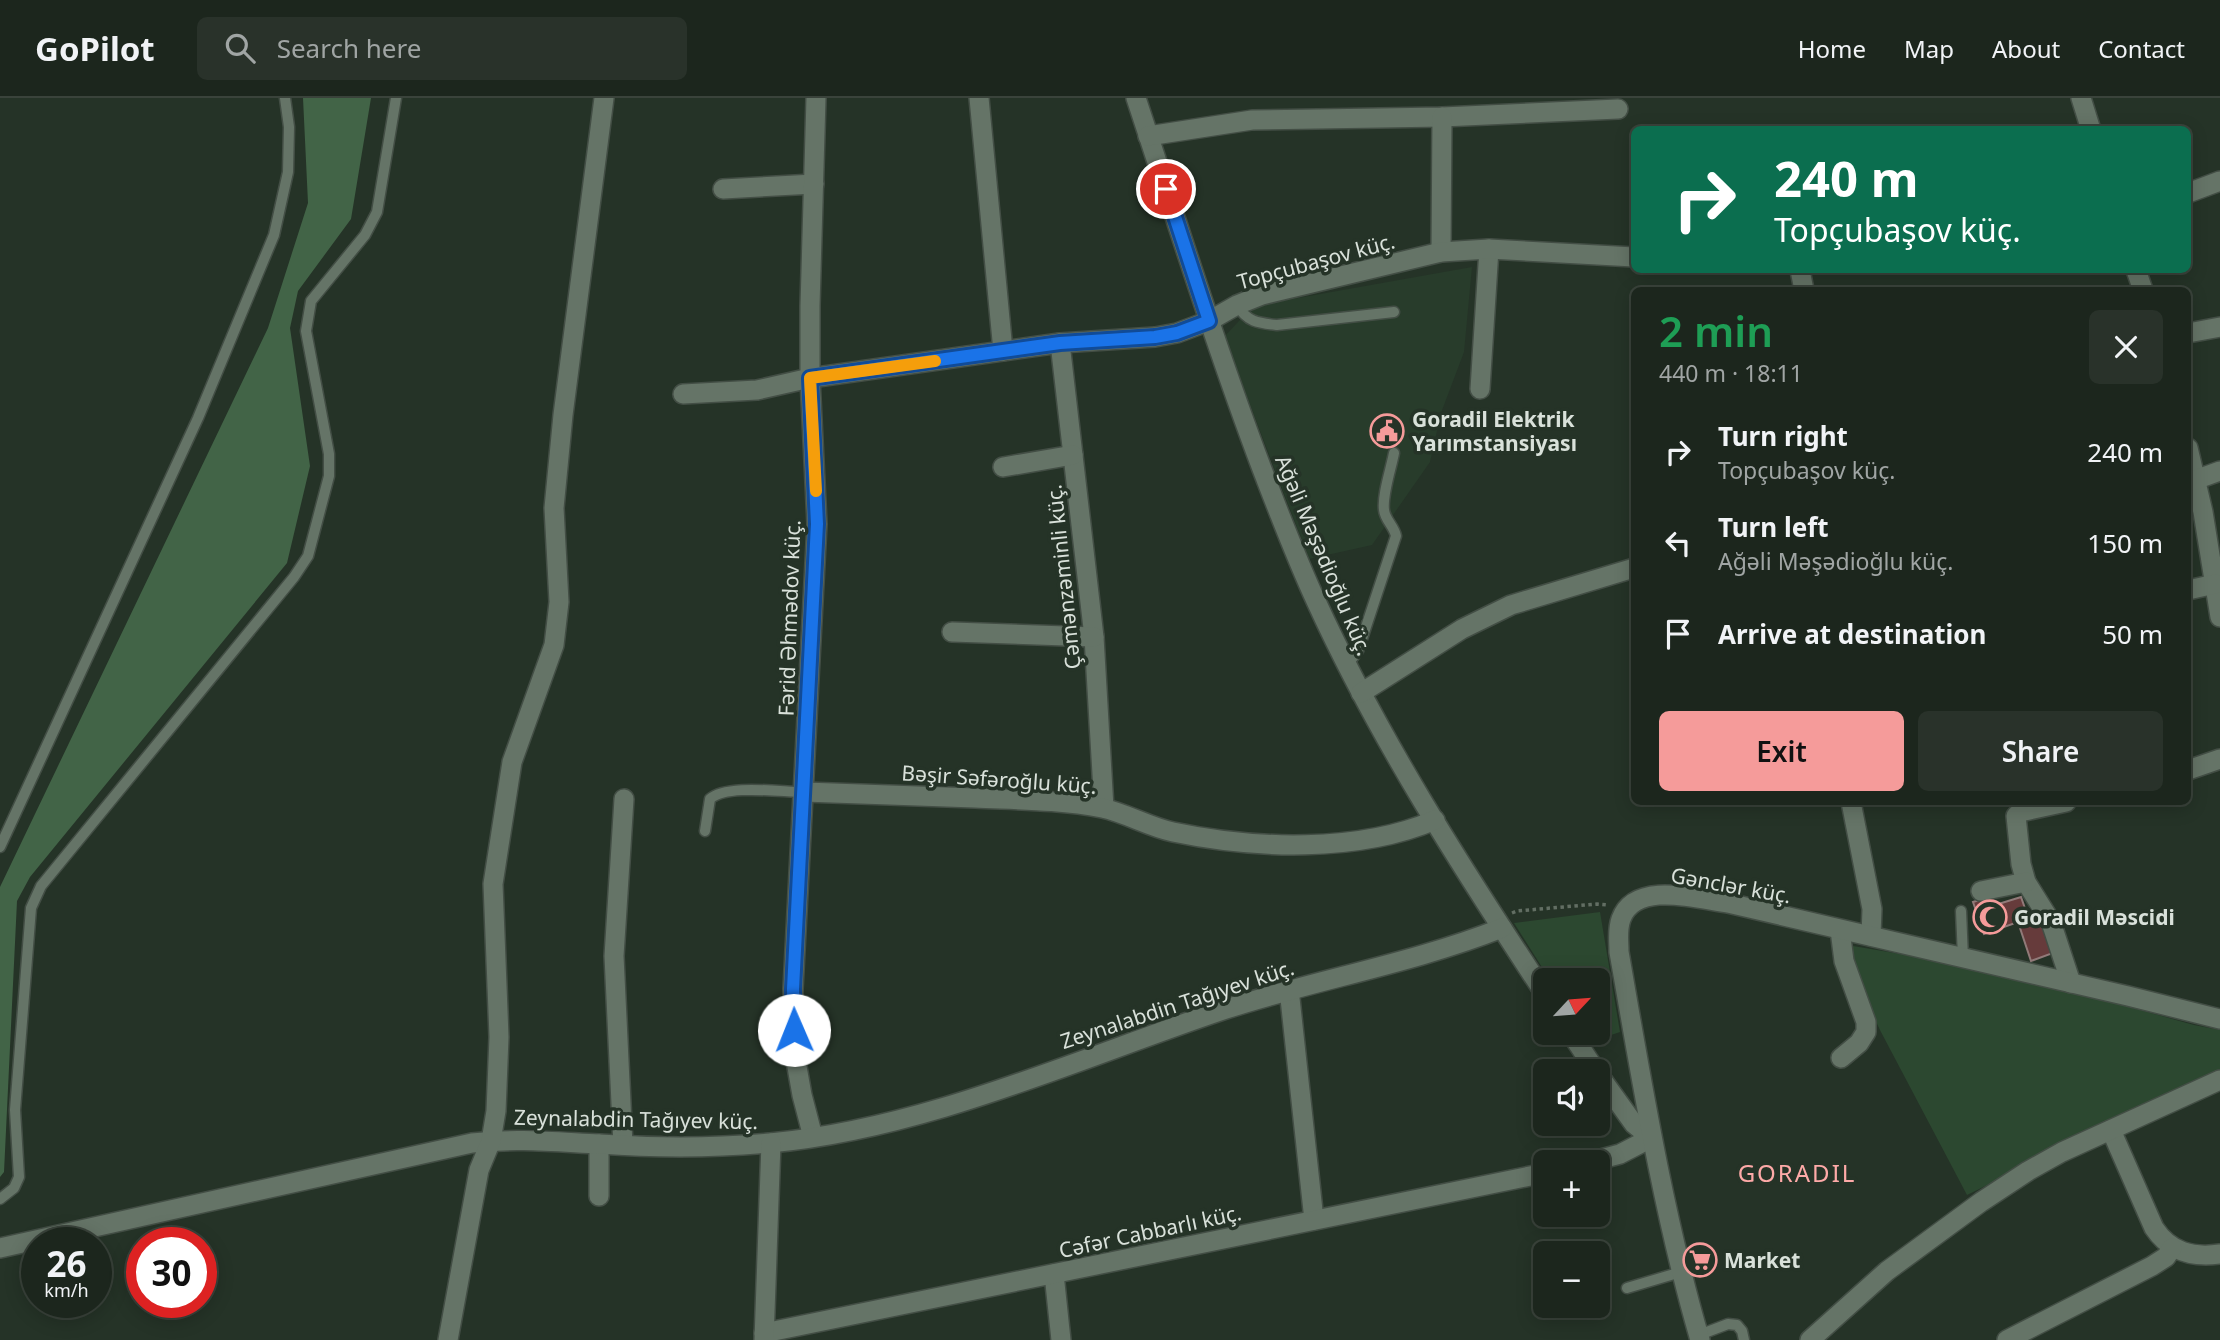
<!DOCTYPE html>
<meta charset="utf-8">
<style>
:root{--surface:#1c261d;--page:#29322a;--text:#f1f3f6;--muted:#a0a5a4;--line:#3a433b;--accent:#f59b9a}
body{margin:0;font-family:"Noto Sans",sans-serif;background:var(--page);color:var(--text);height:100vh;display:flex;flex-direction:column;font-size:26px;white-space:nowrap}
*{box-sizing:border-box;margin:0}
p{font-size:23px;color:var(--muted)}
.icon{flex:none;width:38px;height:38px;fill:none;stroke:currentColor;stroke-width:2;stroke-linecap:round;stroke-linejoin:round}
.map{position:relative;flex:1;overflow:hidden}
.panel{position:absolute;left:1631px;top:189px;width:560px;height:518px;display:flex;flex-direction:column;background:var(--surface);border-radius:10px;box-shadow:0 4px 18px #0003,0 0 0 2px var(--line)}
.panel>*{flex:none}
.top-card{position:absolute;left:1631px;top:28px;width:560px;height:147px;border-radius:10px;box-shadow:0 4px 18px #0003,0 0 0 2px var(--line);background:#0b6e4f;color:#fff;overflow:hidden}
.needle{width:46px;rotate:64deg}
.buttons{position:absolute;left:1533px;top:870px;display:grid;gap:14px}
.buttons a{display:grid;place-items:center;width:77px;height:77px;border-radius:10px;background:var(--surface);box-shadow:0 4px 18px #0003,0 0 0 2px var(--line);font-size:35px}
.speed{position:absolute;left:21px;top:1129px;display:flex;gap:14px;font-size:35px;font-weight:700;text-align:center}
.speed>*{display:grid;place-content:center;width:91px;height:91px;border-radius:50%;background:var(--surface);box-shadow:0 4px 18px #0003,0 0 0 2px var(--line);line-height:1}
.speed small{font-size:18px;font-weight:400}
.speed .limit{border:10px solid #d22;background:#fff;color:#111}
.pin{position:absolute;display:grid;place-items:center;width:60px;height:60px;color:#fff;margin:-30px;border:4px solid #fff;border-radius:50%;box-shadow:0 2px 7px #0007}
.me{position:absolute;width:77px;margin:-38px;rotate:359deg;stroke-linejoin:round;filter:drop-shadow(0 0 5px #0008)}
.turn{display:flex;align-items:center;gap:24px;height:147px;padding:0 28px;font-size:32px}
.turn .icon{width:91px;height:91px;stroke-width:2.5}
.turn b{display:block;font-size:49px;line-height:60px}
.round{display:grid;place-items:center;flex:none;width:74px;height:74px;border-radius:10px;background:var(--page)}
.head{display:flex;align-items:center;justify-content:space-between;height:119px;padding:0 28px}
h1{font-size:42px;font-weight:600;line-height:52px;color:#1e9e55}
.primary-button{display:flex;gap:14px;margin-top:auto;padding:14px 28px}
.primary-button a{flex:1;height:80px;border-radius:10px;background:var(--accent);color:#111;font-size:28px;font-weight:600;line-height:80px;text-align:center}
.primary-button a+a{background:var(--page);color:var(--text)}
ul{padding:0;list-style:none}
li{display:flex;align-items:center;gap:21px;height:91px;padding:0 28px}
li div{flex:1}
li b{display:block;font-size:26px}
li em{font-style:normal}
header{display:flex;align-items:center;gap:42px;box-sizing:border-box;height:98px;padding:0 35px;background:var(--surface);border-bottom:2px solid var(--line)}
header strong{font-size:33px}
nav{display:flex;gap:38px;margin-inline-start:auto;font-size:24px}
.search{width:490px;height:63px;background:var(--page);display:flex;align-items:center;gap:18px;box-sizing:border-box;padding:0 24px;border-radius:10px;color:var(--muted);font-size:26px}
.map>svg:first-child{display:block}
.built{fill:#283c2b}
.green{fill:#2c4830}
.forest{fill:#426447}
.building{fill:#663b3b;stroke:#917a79;stroke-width:2}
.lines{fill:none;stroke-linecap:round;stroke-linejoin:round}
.service-casing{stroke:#434e45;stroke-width:13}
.minor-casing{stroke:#434e45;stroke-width:22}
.tertiary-casing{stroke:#434e45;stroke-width:22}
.path{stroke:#626e63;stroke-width:3.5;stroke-dasharray:3.5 3.5;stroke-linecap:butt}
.service{stroke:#657467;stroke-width:10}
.minor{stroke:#657467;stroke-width:19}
.tertiary{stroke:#657467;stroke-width:19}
.route-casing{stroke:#114b97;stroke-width:18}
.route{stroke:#1a73e8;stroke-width:12}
.slow{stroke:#f59e0b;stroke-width:12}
.labels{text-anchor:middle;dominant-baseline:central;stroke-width:7;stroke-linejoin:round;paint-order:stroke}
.street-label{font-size:21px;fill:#d9e1da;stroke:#253327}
.poi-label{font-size:21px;font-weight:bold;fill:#d9e1da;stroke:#253327;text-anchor:start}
.quarter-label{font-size:24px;letter-spacing:2px;fill:#feaaa8;stroke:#253327}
</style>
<header>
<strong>GoPilot</strong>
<div class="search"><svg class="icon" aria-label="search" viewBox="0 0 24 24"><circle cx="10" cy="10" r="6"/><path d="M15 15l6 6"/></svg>Search here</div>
<nav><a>Home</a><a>Map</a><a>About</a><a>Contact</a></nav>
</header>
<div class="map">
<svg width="2220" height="1242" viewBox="0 0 2220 1242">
<rect width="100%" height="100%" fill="#253327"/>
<polygon class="built" points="1472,169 1464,254 1441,315 1430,364 1372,447 1309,461 1224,239 1253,208"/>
<g class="green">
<polygon points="1600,814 1620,934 1590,944 1584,935 1598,934 1598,882 1550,882 1514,825"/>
<polygon points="1847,847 1996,872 2194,927 2220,932 2220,972 1967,1097 1881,934 1847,863"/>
</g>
<polygon class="forest" points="303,0 371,0 351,121 298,193 290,230 310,368 287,465 30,779 17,803 4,1074 0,1079 0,789 268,230 308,105"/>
<polygon class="building" points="1989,799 1992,808 2021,799 2028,819 2039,816 2053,855 2031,863 2018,824 1984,836 1973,804"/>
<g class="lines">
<defs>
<g id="service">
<path d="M1237,207C1247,224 1258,225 1277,227L1394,214"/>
<path d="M1347,567L1358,553L1396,438C1394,428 1385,422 1384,412C1382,397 1391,371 1394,355"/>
<path d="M705,733L710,701C726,686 781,694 804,694"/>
<polyline points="0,749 198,320 274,137 288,74 289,29 285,0"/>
<polyline points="1961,813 1963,860"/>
<polyline points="0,1101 14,1090 19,1079 15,1012 31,810 41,788 294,479 308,458 329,378 329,356 306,233 311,203 365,137 377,114 396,0"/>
<polyline points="1627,1190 1681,1174"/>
<polyline points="1699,1237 1728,1226 1737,1227 1742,1233 1744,1242"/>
</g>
<g id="minor">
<polyline points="979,0 1003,253"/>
<path d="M1136,0C1177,124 1216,249 1262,371C1279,415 1296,460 1316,503C1379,641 1462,770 1545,896"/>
<polyline points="2081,0 2091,32"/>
<polyline points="1148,38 1252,22 1442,19 1618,11"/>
<polyline points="723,91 814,86"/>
<polyline points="2188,95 2220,83"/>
<polyline points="1441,154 1442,19"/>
<polyline points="1800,172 1804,192"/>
<polyline points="2136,172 2143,192"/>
<polyline points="2188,235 2220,229"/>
<polyline points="1060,245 1094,539 1104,710"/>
<polyline points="1480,291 1489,151"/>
<polyline points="683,296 757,292 810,280 1060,245 1155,239 1177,235 1209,223 1237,207 1262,197 1441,154 1489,151 1634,159"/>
<polyline points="2188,350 2203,414 2220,519"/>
<polyline points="1003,369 1073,357"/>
<polyline points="2195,382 2220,373"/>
<polyline points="2188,492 2215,486"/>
<polyline points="952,534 1094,539"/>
<polyline points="1361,595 1462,531 1511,507 1634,470"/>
<polyline points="2188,672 2220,661"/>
<path d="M804,694C861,696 918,698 975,700C1017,702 1061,702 1102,710C1126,715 1149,729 1173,734C1254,751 1358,755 1435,722"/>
<polyline points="1851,704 1872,811 1871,838"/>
<polyline points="2066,704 2020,714 2016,718 2021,766 2026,784 2051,824 2071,885"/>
<polyline points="1981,793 2026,784"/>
<polyline points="1840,832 1844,863 1866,924 1866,934 1859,945 1841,960"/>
<polyline points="1289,891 1314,1122"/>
<polyline points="1570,934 1596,973"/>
<path d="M2111,1032L2154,1130C2170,1154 2192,1160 2220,1156"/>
<polyline points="813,1039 802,997 794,952 793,891 817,426 810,280 810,208 816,0"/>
<polyline points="623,1047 614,858 624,701"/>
<polyline points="1590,1064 1620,1056 1651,1040 1634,1026 1598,976"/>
<polyline points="599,1098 599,1046"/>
<path d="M0,1150L472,1045C515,1040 556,1044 599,1046C656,1050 714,1050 770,1045C924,1031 1075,962 1220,913C1313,882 1411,866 1502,830"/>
<polyline points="1054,1176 1061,1242"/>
<polyline points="764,1235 1545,1075"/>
<polyline points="448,1242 479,1072 491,1043 496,1013 499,939 493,786 512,664 554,547 559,504 554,410 563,317 604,0"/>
<polyline points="764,1242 771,1045"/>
<polyline points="1810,1242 1887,1173 1981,1104 2028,1073 2062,1054 2220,982"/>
<polyline points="2007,1242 2152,1168 2166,1159 2172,1150"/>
</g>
<path id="tertiary" d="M1700,1242C1663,1115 1642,985 1619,854C1619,843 1617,832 1621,821C1635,782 1698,801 1728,805L2128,898L2220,921"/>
</defs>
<use href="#service" class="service-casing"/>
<use href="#minor" class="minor-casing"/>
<use href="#tertiary" class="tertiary-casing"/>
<polyline class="path" points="1512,815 1517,813 1597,806 1608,807"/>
<use href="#service" class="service"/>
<use href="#minor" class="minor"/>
<use href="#tertiary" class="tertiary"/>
</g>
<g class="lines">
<defs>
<polyline id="route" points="794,932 793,891 817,426 810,280 1060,245 1155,239 1177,235 1209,223 1166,91"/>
</defs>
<use href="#route" class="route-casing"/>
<use href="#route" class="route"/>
<polyline class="slow" points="816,393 810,280 935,263"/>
</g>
<defs>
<symbol id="civic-ring" viewBox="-11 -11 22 22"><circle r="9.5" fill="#253327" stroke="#f59b9a" stroke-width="1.5"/><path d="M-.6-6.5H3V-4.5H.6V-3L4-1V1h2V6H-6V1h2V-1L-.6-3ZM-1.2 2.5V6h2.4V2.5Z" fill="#f59b9a"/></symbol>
<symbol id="mosque-ring" viewBox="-11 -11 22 22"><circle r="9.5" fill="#253327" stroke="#f59b9a" stroke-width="1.5"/><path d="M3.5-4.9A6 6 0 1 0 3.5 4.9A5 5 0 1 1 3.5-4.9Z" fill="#f59b9a"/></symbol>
<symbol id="supermarket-ring" viewBox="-11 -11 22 22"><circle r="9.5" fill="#253327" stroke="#f59b9a" stroke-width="1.5"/><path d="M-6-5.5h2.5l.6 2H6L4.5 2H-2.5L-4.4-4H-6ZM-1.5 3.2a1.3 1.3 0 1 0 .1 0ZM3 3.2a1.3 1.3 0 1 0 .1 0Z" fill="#f59b9a"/></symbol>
</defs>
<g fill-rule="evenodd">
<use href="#civic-ring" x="1368" y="314" width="38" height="38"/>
<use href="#mosque-ring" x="1971" y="800" width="38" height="38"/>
<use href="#supermarket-ring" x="1681" y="1143" width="38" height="38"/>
</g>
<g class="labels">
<g class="street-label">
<text transform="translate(1316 163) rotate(-15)">Topçubaşov küç.</text>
<text transform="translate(1324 457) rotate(67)">Ağəli Məşədioğlu küç.</text>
<text transform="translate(1063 479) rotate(-96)">Çəmənzəminli küç.</text>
<text transform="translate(789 520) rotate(-88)">Fərid Əhmədov küç.</text>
<text transform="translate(999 681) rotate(4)">Bəşir Səfəroğlu küç.</text>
<text transform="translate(1731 787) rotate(10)">Gənclər küç.</text>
<text transform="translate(1177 906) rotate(-18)">Zeynalabdin Tağıyev küç.</text>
<text transform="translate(636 1021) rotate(1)">Zeynalabdin Tağıyev küç.</text>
<text transform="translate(1150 1133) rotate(-12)">Cəfər Cabbarlı küç.</text>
</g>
<g class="poi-label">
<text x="1412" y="321">Goradil Elektrik<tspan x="1412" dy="24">Yarımstansiyası</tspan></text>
<text x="2014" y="819">Goradil Məscidi</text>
<text x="1724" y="1162">Market</text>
</g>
<g class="quarter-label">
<text x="1797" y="1074">GORADIL</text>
</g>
</g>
</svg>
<div class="buttons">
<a><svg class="needle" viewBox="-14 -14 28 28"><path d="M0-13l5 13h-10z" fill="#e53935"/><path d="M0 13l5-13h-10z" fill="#a0a5a4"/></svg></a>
<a><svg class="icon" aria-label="sound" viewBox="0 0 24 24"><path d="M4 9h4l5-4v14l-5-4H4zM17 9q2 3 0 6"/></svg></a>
<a>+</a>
<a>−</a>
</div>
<div class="speed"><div>26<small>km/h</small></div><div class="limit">30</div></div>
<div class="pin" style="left:1166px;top:91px;background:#d93025"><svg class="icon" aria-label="arrive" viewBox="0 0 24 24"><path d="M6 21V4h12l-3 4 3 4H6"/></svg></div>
<svg class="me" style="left:794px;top:932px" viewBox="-20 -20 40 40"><circle r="19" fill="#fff"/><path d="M0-13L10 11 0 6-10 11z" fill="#1a73e8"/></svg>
<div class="top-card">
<div class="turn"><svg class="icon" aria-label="right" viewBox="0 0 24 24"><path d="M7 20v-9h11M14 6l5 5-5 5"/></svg><div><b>240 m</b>Topçubaşov küç.</div></div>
</div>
<section class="panel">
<div class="head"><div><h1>2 min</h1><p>440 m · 18:11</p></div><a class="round"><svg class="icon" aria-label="close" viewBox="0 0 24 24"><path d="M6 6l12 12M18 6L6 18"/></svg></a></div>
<ul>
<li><svg class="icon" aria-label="right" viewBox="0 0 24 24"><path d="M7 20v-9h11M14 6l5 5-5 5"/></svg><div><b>Turn right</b><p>Topçubaşov küç.</p></div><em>240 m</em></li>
<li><svg class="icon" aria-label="left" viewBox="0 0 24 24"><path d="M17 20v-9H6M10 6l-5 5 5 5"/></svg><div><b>Turn left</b><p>Ağəli Məşədioğlu küç.</p></div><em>150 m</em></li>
<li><svg class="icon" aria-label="arrive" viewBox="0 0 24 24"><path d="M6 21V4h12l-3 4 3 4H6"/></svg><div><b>Arrive at destination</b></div><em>50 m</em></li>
</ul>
<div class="primary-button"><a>Exit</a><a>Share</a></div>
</section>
</div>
